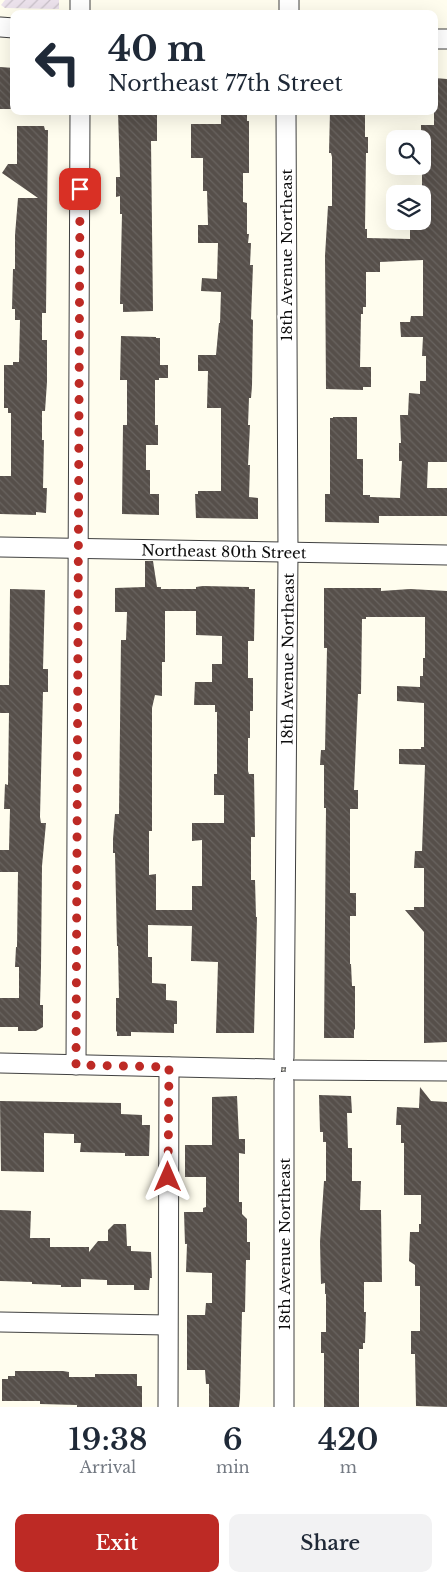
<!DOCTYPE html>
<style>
:root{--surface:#fff;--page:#f2f2f3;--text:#1f2937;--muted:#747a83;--accent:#bd2a25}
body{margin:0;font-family:"Libre Baskerville",serif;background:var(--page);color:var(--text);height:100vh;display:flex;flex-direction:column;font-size:19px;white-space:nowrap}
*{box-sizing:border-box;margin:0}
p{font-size:16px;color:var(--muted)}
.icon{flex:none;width:28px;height:28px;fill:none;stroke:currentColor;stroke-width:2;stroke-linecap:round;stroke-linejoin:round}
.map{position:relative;height:1407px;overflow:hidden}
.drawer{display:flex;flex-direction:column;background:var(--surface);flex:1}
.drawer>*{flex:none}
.top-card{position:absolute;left:10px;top:10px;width:428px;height:105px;border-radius:10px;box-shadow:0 5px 20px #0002;background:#fff;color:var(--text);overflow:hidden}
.tools{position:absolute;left:386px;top:130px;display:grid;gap:10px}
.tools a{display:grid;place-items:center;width:45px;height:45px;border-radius:10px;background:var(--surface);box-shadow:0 5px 20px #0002;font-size:25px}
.pin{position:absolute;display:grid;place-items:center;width:42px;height:42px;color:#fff;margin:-21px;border-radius:10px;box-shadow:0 2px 8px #0006}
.me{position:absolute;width:55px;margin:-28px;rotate:0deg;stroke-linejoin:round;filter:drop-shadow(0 0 4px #0008)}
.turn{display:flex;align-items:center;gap:18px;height:105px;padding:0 15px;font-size:22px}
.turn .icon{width:65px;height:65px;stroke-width:2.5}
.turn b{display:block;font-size:35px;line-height:42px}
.eta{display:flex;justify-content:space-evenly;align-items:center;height:85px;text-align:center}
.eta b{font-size:30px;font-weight:600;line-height:35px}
.button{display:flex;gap:10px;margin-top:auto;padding:10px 15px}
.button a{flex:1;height:58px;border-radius:10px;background:var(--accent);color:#fff;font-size:20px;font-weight:600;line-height:58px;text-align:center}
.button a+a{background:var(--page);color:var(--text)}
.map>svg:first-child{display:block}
.industrial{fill:url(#industrial-furrows)}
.building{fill:url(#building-back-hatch);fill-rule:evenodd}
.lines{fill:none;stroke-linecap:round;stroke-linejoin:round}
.minor-casing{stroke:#404040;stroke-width:21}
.minor{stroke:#fff;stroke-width:19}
.route{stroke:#bd2a25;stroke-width:9;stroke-dasharray:0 16.2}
.labels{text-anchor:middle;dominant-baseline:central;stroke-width:5;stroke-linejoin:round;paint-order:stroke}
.street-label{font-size:15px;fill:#0d0d0d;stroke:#fff}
</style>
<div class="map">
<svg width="447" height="1407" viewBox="0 0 447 1407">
<defs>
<pattern id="industrial-furrows" width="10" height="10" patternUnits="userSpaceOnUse" patternTransform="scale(1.25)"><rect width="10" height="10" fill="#ece2ec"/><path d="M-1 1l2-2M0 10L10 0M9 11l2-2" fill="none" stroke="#c9c1c9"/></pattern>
<pattern id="building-back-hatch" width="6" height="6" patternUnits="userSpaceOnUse" patternTransform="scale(1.25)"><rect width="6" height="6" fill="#564f4a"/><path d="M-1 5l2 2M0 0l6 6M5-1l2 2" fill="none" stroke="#696460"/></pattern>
</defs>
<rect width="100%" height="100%" fill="#fffdee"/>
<polygon class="industrial" points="5,0 59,0 59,9 5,8 1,5"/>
<g class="building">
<polygon points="0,67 14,68 14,109 0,109"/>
<polygon points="434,78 447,79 447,462 428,462 427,488 447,488 447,516 379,516 379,523 325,522 325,494 330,494 330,418 333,418 333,417 357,417 357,459 363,459 363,495 370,495 370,497 400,498 402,461 399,461 399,443 401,443 400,415 408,415 409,393 420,394 420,381 426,381 426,356 422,356 423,337 401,337 400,322 410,322 411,316 423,316 423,260 380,262 380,272 366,272 366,307 363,307 363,314 361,314 360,367 371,367 371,387 363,387 363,390 326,389 325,256 328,206 332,206 332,157 331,153 329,153 330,111 365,111 365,137 368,137 368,153 366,153 365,229 367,229 367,238 410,239 410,229 422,229 422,139 421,139 421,125 434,125"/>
<polygon points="118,111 157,111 157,141 151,141 153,311 123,312 123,304 120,304 122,214 120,214 120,196 116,197 116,177 120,177"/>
<polygon points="221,115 247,115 247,121 249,121 249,173 243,173 243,202 247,203 247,234 249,234 248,243 251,243 250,265 253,265 251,319 253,320 252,386 251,398 249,398 248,425 250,425 248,465 250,465 249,497 258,498 258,519 196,518 195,494 198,494 198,491 221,491 221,408 207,408 208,371 198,371 198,355 216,355 219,323 220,323 221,292 201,291 202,278 217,279 218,243 198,243 198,225 208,225 207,191 203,191 203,158 191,158 191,124 221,124"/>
<polygon points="17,126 44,126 45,130 48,130 46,313 42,313 42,340 47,340 47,382 45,411 42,411 42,440 44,440 43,488 47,488 46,513 36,512 36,515 0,514 0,476 11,476 11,413 8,413 8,408 4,408 4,365 13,365 13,362 19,362 20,320 15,320 15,309 12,309 13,269 15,269 15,235 18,198 38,198 2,173 8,164 17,164"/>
<polygon points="121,336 156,337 156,338 160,338 160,365 168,365 168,378 159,378 159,380 155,380 155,425 158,425 158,445 146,445 146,470 150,470 150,494 159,494 159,515 122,514 123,425 127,425 127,380 120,380"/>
<path d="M145,561H153L157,587H161V589H196V587L203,586L249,587V589H255L254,641H248V678H253V711H250V738H248V771L249,774H254L255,837H251V880H255L256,917H257L254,1033H216L218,962L191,961L192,926L148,925V957H152V983L166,984V1000L177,1001V1024H174V1033L131,1032V1036H117V1031L116,1032V998H119L118,946H117L115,853H113V839L115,814H119L121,640H126L127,612H115V588L145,587ZM165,611H196V635L222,636V664H212V682H195L194,705H215V712H217V774H214V795H224V823H192V841L202,840V886H192V910H156V874L149,875V831H152V708L155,695L162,696V662H165Z"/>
<polygon points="324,588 381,588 381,591 410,589 447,591 447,1042 424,1043 424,932 405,910 414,910 414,907 424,907 424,868 414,868 415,851 422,851 425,765 399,764 399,749 421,749 421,747 424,747 424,703 397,701 397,686 420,687 420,676 423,676 423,658 425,658 425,617 366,617 366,619 362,619 361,694 358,694 354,790 358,790 358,809 350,809 350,893 356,893 356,916 350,916 350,964 351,964 352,986 355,986 355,1030 354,1029 354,1038 324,1038 326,808 324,808 324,765 320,765 321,750 325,750 327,648 324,648"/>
<polygon points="10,589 45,590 43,669 48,669 48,692 43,692 40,817 41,823 46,823 42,866 41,967 40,1005 43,1005 43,1027 36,1031 18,1031 18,1027 0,1027 0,998 19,998 19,967 15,967 16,947 17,947 18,872 0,872 0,850 9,850 10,809 4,809 5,784 8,785 9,713 0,713 0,685 9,685"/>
<polygon points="420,1087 431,1101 447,1102 447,1407 416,1406 415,1354 411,1354 411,1331 420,1331 420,1286 415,1286 415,1265 409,1261 410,1232 419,1232 419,1224 421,1224 421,1195 404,1195 404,1143 401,1143 401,1125 396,1125 397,1107 419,1108"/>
<polygon points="319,1095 351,1096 352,1113 347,1113 348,1148 352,1148 352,1181 361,1181 360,1210 381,1210 382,1282 364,1282 364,1312 366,1312 365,1343 363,1343 363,1349 359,1349 359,1407 324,1407 324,1353 321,1353 321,1332 326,1332 326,1294 325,1294 325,1283 321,1284 320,1242 324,1181 326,1181 326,1142 323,1142 323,1132 320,1132"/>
<polygon points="237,1096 239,1139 245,1139 245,1154 239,1153 239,1202 242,1202 242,1214 247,1219 247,1242 250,1242 250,1260 246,1260 245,1312 242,1312 240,1398 239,1407 209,1407 209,1384 206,1384 205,1370 187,1370 187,1315 205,1315 206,1303 212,1303 212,1273 186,1272 187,1244 185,1244 184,1212 203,1212 203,1208 206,1207 206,1177 185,1177 185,1145 212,1145 212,1097"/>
<polygon points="0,1101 121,1103 121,1114 142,1115 142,1125 150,1125 149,1156 125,1156 125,1153 80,1152 81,1143 74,1143 74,1134 44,1133 44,1172 1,1171"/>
<polygon points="0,1210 31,1211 30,1238 50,1238 50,1247 89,1247 89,1252 98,1241 108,1241 108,1230 114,1224 126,1224 127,1246 131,1246 131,1251 151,1252 152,1278 150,1278 149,1290 134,1290 134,1285 107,1285 107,1280 81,1279 81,1287 61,1287 61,1285 32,1284 32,1282 0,1281"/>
<polygon points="15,1371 63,1371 69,1372 69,1377 95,1377 95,1374 137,1374 137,1386 142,1386 142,1407 77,1407 77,1405 40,1404 40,1401 2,1401 2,1379 8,1379 8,1376 15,1376"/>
</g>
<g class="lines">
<defs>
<g id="minor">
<polyline points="80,0 80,14"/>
<polyline points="289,14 289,0"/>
<polyline points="0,27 14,28"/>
<polyline points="434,39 447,39"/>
<path id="s1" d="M0,547L447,555"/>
<path id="s2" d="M284,1058L288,553L286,111"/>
<polyline points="0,1063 272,1069"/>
<polyline points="76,1065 80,111"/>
<polyline points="295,1070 447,1071"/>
<polyline points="0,1322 167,1325"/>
<polyline points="168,1407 169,1067"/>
<polyline points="284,1407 284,1081"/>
</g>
</defs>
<use href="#minor" class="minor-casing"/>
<use href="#minor" class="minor"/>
</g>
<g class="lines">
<polyline class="route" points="80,189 76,1065 169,1067 168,1177"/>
</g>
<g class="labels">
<g class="street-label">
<text transform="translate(286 255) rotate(-90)">18th Avenue Northeast</text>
<text stroke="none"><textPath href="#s1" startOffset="224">Northeast 80th Street</textPath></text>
<text stroke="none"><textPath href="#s2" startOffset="399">18th Avenue Northeast</textPath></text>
<text transform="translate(284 1244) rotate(-90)">18th Avenue Northeast</text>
</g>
</g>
</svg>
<div class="tools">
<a><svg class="icon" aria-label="search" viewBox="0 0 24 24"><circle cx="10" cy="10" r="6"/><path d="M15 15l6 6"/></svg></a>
<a><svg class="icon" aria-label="layers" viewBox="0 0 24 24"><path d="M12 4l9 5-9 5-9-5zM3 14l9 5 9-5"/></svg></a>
</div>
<div class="pin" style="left:80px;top:189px;background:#d93025"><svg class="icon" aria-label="arrive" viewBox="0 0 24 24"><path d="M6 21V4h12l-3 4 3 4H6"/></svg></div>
<svg class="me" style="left:168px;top:1177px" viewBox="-20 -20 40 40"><path d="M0-17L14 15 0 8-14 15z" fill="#bd2a25" stroke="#fff" stroke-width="4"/></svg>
<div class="top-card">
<div class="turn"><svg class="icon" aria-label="left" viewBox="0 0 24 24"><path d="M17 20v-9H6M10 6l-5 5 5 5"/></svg><div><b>40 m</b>Northeast 77th Street</div></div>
</div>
</div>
<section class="drawer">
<div class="eta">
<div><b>19:38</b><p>Arrival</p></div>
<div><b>6</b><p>min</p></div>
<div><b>420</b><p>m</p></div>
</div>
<div class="button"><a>Exit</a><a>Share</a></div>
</section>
